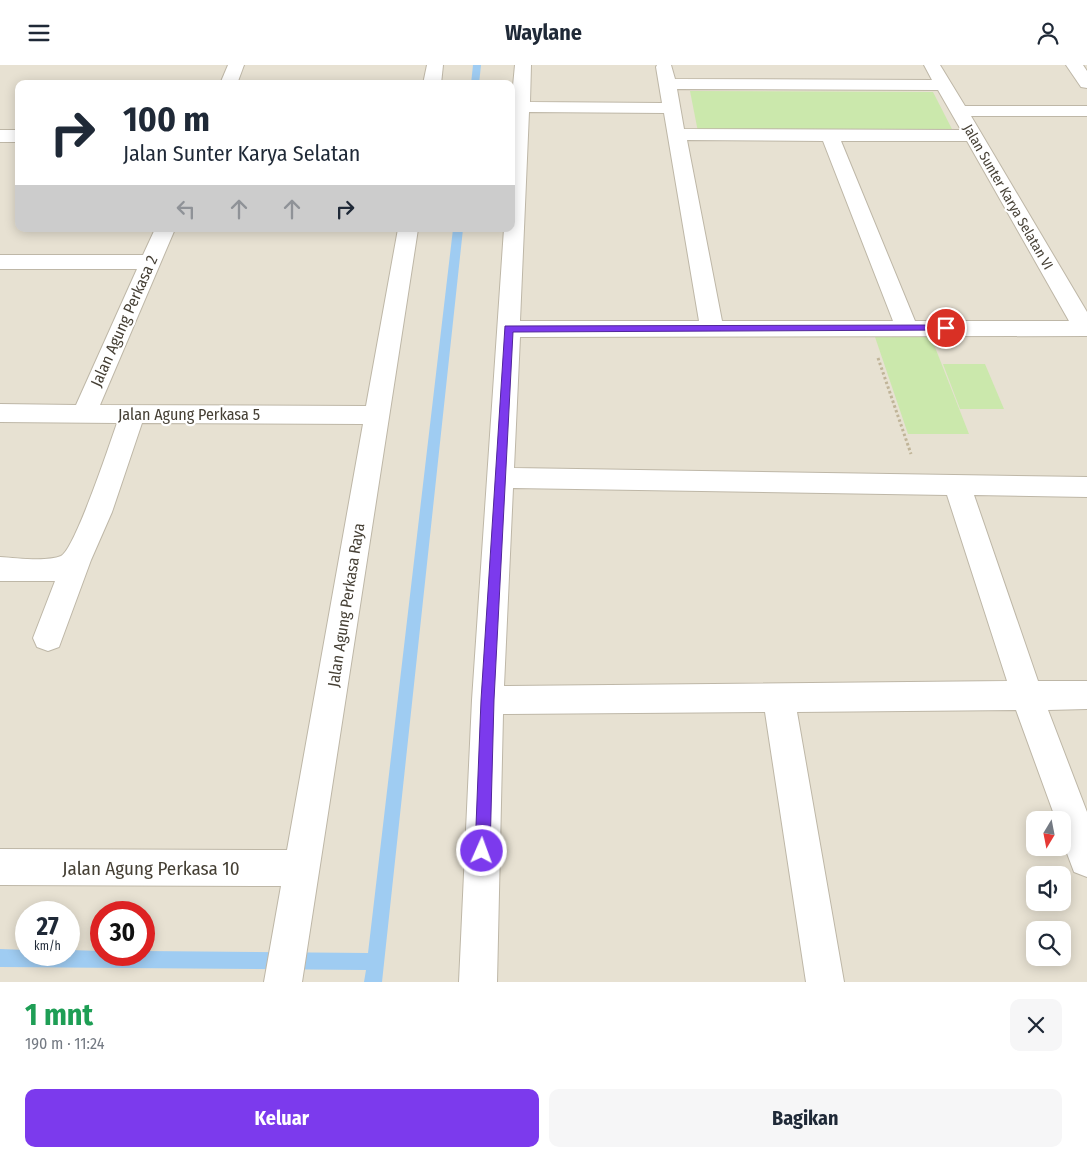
<!DOCTYPE html>
<html lang="id">
<meta charset="utf-8">
<style>
:root{--surface:#fff;--page:#f6f6f7;--text:#1f2937;--muted:#747a83;--accent:#7c3aed}
body{margin:0;font-family:"Fira Sans Condensed",sans-serif;background:var(--page);color:var(--text);height:100vh;display:flex;flex-direction:column;font-size:19px;white-space:nowrap}
*{box-sizing:border-box;margin:0}
p{font-size:16px;color:var(--muted)}
.icon{flex:none;width:28px;height:28px;fill:none;stroke:currentColor;stroke-width:2;stroke-linecap:round;stroke-linejoin:round}
.map{position:relative;height:917px;overflow:hidden}
.panel{display:flex;flex-direction:column;background:var(--surface);flex:1}
.panel>*{flex:none}
.top-card{position:absolute;left:15px;top:15px;width:500px;height:152px;border-radius:10px;box-shadow:0 2px 12px #0003;background:#fff;color:var(--text);overflow:hidden}
.needle{width:32px;rotate:190deg}
.controls{position:absolute;left:1026px;top:746px;display:grid;gap:10px}
.controls a{display:grid;place-items:center;width:45px;height:45px;border-radius:10px;background:var(--surface);box-shadow:0 2px 12px #0003;font-size:25px}
.speed{position:absolute;left:15px;top:836px;display:flex;gap:10px;font-size:25px;font-weight:700;text-align:center}
.speed>*{display:grid;place-content:center;width:65px;height:65px;border-radius:50%;background:var(--surface);box-shadow:0 2px 12px #0003;line-height:1}
.speed small{font-size:12px;font-weight:400}
.speed .limit{border:8px solid #d22;background:#fff;color:#111}
.pin{position:absolute;display:grid;place-items:center;width:42px;height:42px;color:#fff;margin:-21px;border:2px solid #fff;border-radius:50%;box-shadow:0 1px 5px #0007}
.me{position:absolute;width:55px;margin:-28px;rotate:2deg;stroke-linejoin:round;filter:drop-shadow(0 0 4px #0008)}
.turn{display:flex;align-items:center;gap:18px;height:105px;padding:0 25px;font-size:22px}
.turn .icon{width:65px;height:65px;stroke-width:2.5}
.turn b{display:block;font-size:35px;line-height:42px}
.lanes{display:flex;align-items:center;height:48px;padding:0 25px;background:#0003;justify-content:center;gap:25px;direction:ltr}
.lanes .off{opacity:.35}
.round{display:grid;place-items:center;flex:none;width:52px;height:52px;border-radius:10px;background:var(--page)}
.head{display:flex;align-items:center;justify-content:space-between;height:85px;padding:0 25px}
h1{font-size:30px;font-weight:700;line-height:38px;color:#1e9e55}
.action{display:flex;gap:10px;margin-top:auto;padding:10px 25px}
.action a{flex:1;height:58px;border-radius:10px;background:var(--accent);color:#fff;font-size:20px;font-weight:700;line-height:58px;text-align:center}
.action a+a{background:var(--page);color:var(--text)}
header{display:flex;justify-content:space-between;align-items:center;height:65px;padding:0 25px;background:var(--surface);font-size:22px;font-weight:700}
.map>svg:first-child{display:block}
.residential{fill:#e7e1d2;fill-rule:evenodd}
.green{fill:#cbe8ac}
.lines{fill:none;stroke-linecap:round;stroke-linejoin:round}
.stream{fill:#9fccf2;fill-rule:evenodd}
.street-casing{stroke:#beb7a7;stroke-width:2}
.path{stroke:#c0b498;stroke-width:3;stroke-dasharray:2.5 2.5;stroke-linecap:butt}
.street{fill:#fff;fill-rule:evenodd}
.route{fill:#7c3aed;stroke:#51269a}
.labels{text-anchor:middle;dominant-baseline:central;stroke-width:4.5;stroke-linejoin:round;paint-order:stroke}
.far-street-label{font-size:14px;fill:#453f34;stroke:#fff}
.street-label{font-size:16px;fill:#453f34;stroke:#fff}
.near-street-label{font-size:19px;fill:#453f34;stroke:#fff}
</style>
<header><svg class="icon" aria-label="menu" viewBox="0 0 24 24"><path d="M4 6h16M4 12h16M4 18h16"/></svg>Waylane<svg class="icon" aria-label="person" viewBox="0 0 24 24"><circle cx="12" cy="8" r="4"/><path d="M4 21q1-7 8-7t8 7"/></svg></header>
<div class="map">
<svg width="1087" height="917" viewBox="0 0 1087 917">
<rect width="100%" height="100%" fill="#f3efe5"/>
<path class="residential" d="M0,0H1087V917H0ZM19,19H511V164H19ZM1035,755H1062V782H1035ZM1035,810H1062V838H1035ZM26,848H69V890H26ZM101,848H144V890H101ZM1035,865H1062V892H1035Z"/>
<g class="green">
<polygon points="690,26 933,27 954,68 698,67"/>
<polygon points="875,272 931,272 969,369 908,369"/>
<polygon points="943,299 985,299 1004,344 960,344"/>
</g>
<g class="lines">
<g class="stream">
<polygon points="473,0 481,0 479,19 471,19"/>
<polygon points="453,164 463,164 382,917 364,917 366,905 0,902 0,884 26,885 26,890 69,890 69,885 101,886 101,890 144,890 144,886 368,888"/>
</g>
<defs>
<g id="street">
<polygon points="228,0 244,0 237,19 220,19"/>
<polygon points="427,0 443,0 441,19 423,19"/>
<path d="M515,0H531L530,37L662,38L656,2L657,0H671L675,14L932,15L924,0H940L965,41H1087V51H971L1087,247V271L520,272L514,403L1087,412V432L974,430L1038,616H1087V644L1048,645L1087,747V812L1074,807L1062,775V755H1056L1016,645L797,647L844,917H806L765,647L503,649L497,917H459L472,635L504,164H511V42ZM677,24L938,25L961,65L684,64ZM529,47L664,48L699,256H520ZM687,75L823,76L893,256H722ZM841,76H967L1069,256H915ZM513,423L947,430L1007,616L504,621Z"/>
<polygon points="1066,0 1083,0 1087,6 1087,23 1081,22"/>
<rect x="0" y="65" width="19" height="12"/>
<path d="M155,164H175L100,340L366,341L398,164H418L302,917H264L281,821L0,820V784L287,785L363,359L142,358L112,447L91,495L59,582L48,586L37,582L33,573L55,516H0V492C16,493 47,497 61,491C75,484 110,378 117,358L0,357V339L76,340L137,204H0V190H143Z"/>
</g>
</defs>
<use href="#street" class="street-casing"/>
<polyline class="path" points="878,293 911,389"/>
<use href="#street" class="street"/>
</g>
<polygon class="route" points="946,260 951,263 950,265 513,267 494,635 490,786 487,791 482,793 477,791 475,786 481,635 505,261"/>
<g class="labels">
<g class="far-street-label">
<text transform="translate(1008 132) rotate(60)">Jalan Sunter Karya Selatan VI</text>
</g>
<g class="street-label">
<text transform="translate(124 256) rotate(-66)">Jalan Agung Perkasa 2</text>
<text x="189" y="349">Jalan Agung Perkasa 5</text>
<text transform="translate(346 540) rotate(-81)">Jalan Agung Perkasa Raya</text>
</g>
<g class="near-street-label">
<text x="151" y="803">Jalan Agung Perkasa 10</text>
</g>
</g>
</svg>
<div class="controls">
<a><svg class="needle" viewBox="-14 -14 28 28"><path d="M0-13l5 13h-10z" fill="#e53935"/><path d="M0 13l5-13h-10z" fill="#747a83"/></svg></a>
<a><svg class="icon" aria-label="sound" viewBox="0 0 24 24"><path d="M4 9h4l5-4v14l-5-4H4zM17 9q2 3 0 6"/></svg></a>
<a><svg class="icon" aria-label="search" viewBox="0 0 24 24"><circle cx="10" cy="10" r="6"/><path d="M15 15l6 6"/></svg></a>
</div>
<div class="speed"><div>27<small>km/h</small></div><div class="limit">30</div></div>
<div class="pin" style="left:946px;top:263px;background:#d93025"><svg class="icon" aria-label="arrive" viewBox="0 0 24 24"><path d="M6 21V4h12l-3 4 3 4H6"/></svg></div>
<svg class="me" style="left:482px;top:786px" viewBox="-20 -20 40 40"><circle r="17" fill="#7c3aed" stroke="#fff" stroke-width="3"/><path d="M0-11L8 9 0 5-8 9z" fill="#fff"/></svg>
<div class="top-card">
<div class="turn"><svg class="icon" aria-label="right" viewBox="0 0 24 24"><path d="M7 20v-9h11M14 6l5 5-5 5"/></svg><div><b>100 m</b>Jalan Sunter Karya Selatan</div></div>
<div class="lanes"><svg class="icon off" aria-label="left" viewBox="0 0 24 24"><path d="M17 20v-9H6M10 6l-5 5 5 5"/></svg><svg class="icon off" aria-label="ahead" viewBox="0 0 24 24"><path d="M12 20V5M6 11l6-6 6 6"/></svg><svg class="icon off" aria-label="ahead" viewBox="0 0 24 24"><path d="M12 20V5M6 11l6-6 6 6"/></svg><svg class="icon" aria-label="right" viewBox="0 0 24 24"><path d="M7 20v-9h11M14 6l5 5-5 5"/></svg></div>
</div>
</div>
<section class="panel">
<div class="head"><div><h1>1 mnt</h1><p>190 m · 11:24</p></div><a class="round"><svg class="icon" aria-label="close" viewBox="0 0 24 24"><path d="M6 6l12 12M18 6L6 18"/></svg></a></div>
<div class="action"><a>Keluar</a><a>Bagikan</a></div>
</section>
